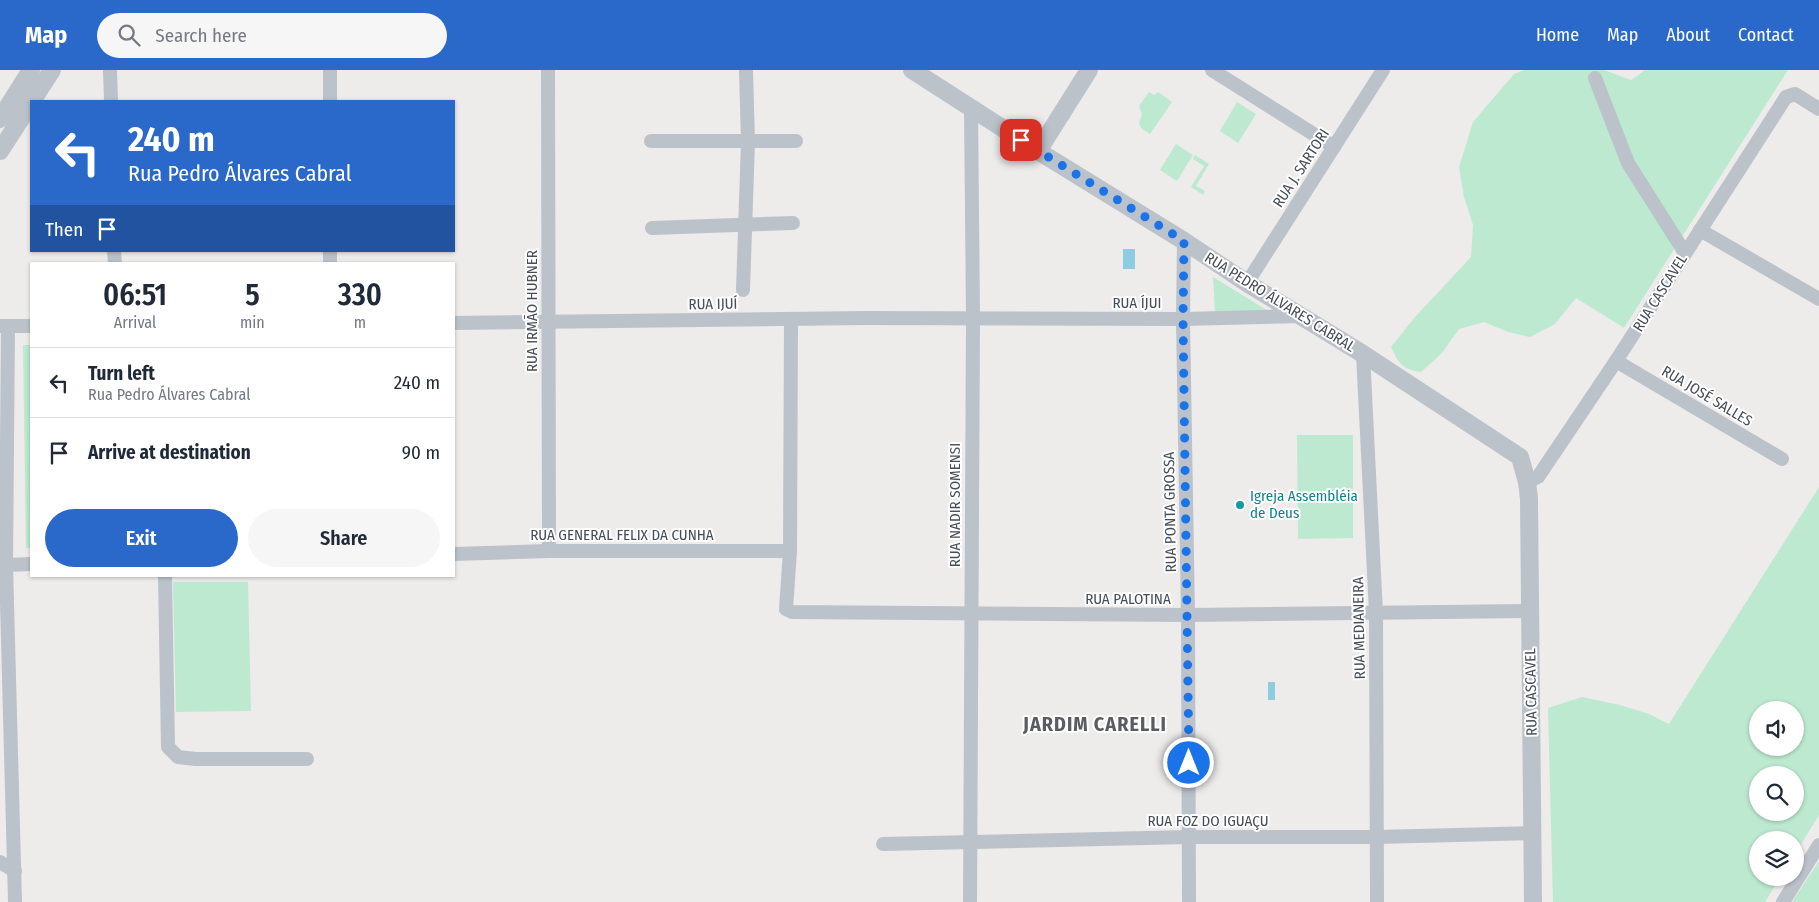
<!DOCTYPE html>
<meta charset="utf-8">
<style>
:root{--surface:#fff;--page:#f6f6f7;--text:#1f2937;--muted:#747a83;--line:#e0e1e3;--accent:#2a68ca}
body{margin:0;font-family:"Fira Sans Condensed",sans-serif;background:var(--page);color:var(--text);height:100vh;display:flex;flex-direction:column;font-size:19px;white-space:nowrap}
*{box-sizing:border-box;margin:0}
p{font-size:16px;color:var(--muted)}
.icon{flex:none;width:28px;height:28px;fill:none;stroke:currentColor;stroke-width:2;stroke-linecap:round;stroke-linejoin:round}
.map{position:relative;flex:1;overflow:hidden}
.sheet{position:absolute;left:30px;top:192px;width:425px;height:315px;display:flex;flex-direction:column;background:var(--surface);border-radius:0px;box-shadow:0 1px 4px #0004}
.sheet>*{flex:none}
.guide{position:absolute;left:30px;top:30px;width:425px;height:152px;border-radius:0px;box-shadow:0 1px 4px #0004;background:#2a68ca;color:#fff;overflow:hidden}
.controls{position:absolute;left:1749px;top:631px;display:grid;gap:10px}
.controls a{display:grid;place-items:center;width:55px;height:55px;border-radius:50%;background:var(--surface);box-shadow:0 1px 4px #0004;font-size:25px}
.pin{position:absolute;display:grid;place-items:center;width:42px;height:42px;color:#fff;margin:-21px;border-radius:10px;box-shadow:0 2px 8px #0006}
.me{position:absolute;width:55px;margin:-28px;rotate:0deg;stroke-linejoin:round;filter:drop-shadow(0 0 4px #0008)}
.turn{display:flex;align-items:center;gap:18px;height:105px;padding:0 15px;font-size:22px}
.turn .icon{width:65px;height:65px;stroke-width:2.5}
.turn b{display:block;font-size:35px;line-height:42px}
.then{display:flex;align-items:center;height:48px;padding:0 15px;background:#0003;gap:10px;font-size:19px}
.eta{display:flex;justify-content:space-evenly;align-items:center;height:85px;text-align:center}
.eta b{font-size:30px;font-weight:600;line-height:35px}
.button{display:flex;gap:10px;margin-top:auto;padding:10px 15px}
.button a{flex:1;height:58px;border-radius:30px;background:var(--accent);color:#fff;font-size:20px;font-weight:600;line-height:58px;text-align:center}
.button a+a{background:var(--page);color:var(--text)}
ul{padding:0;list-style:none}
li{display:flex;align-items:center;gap:15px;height:70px;padding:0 15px;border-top:1px solid var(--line)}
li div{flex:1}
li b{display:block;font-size:19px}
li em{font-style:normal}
header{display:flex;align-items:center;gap:30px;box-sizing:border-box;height:70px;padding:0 25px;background:var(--accent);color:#fff}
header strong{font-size:24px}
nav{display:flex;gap:28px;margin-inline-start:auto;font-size:18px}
.search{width:350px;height:45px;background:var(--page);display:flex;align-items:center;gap:12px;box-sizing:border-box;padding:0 18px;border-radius:28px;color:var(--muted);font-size:19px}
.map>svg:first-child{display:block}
.green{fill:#bde9d0;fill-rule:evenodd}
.water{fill:#8ecce2}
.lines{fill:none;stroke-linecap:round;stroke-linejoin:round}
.minor{stroke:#bbc2ca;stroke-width:14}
.tertiary{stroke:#bbc2ca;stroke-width:18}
.route{stroke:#1a73e8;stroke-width:9;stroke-dasharray:0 16.2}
.culture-dot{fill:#0f9aa8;stroke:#fff;stroke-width:2}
.labels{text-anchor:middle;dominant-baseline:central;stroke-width:4;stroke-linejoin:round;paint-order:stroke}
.street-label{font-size:15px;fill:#464e57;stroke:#fff}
.culture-label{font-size:15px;fill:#0d838f;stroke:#fff;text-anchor:start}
.district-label{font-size:20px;font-weight:bold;letter-spacing:1px;fill:#595c60;stroke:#fff}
</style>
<header>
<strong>Map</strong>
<div class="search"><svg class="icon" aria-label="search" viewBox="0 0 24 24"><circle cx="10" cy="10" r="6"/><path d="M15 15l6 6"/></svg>Search here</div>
<nav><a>Home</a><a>Map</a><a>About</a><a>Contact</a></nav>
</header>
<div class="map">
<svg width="1819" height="832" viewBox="0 0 1819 832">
<rect width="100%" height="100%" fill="#eeebeb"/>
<g class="green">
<path d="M1524,0H1604L1631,10L1645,0H1788L1624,258L1576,228L1555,254L1530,267L1508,262L1484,252L1459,259L1442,283L1421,302C1402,299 1399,294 1391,277L1415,247L1471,187L1473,155L1464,127L1459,97L1473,52L1514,4Z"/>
<polygon points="1149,22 1154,25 1158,22 1172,32 1150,64 1142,59 1139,54 1142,44 1139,36"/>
<polygon points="1237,32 1256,44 1238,73 1220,61"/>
<polygon points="1176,74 1193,85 1177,111 1160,100"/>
<polygon points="1195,85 1209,94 1196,116 1205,121 1203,125 1191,117 1204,96 1193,89"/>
<polygon points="1213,207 1270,242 1215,244"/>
<polygon points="23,275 31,275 31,478 26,478"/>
<polygon points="1297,365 1353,365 1353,468 1298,469"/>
<path d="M1819,417V745L1795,784V770H1758V808H1780L1765,832H1553L1548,638L1582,627L1620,635L1649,644L1669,654ZM1758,640H1795V678H1758ZM1758,705H1795V742H1758Z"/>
<polygon points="173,512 248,512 251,641 176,642"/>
<polygon points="1819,791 1819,832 1792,832"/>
</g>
<g class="water">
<rect x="1123" y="179" width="12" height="20"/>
<rect x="1268" y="612" width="7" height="18"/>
</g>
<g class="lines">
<g class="minor">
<polyline points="110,0 111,31"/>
<polyline points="330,0 330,31"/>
<polyline points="548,0 549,481"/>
<polyline points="1212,0 1334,77"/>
<polyline points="1595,8 1628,93 1685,183"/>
<polyline points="651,71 796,71"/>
<polyline points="652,158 793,153"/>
<polyline points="1700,160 1819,229"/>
<polyline points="1184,171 1183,249 1188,545 1189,832"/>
<polyline points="114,181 115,194"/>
<polyline points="330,181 330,194"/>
<polyline points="1247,213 1383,0"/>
<polyline points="743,220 748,72 746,0"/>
<polyline points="791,249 790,481 786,539 792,542 1188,545 1531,541"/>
<polyline points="454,253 866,248 1183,249 1302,246"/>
<polyline points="0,256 31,256"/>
<polyline points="8,256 6,495 15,832"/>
<polyline points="1363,284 1376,543 1377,832"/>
<polyline points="1616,291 1782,389"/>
<polyline points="1527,412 1538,407 1616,291 1786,27 1795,24 1819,39"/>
<polyline points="454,484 549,481 790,481"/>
<polyline points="0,492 6,495 31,494"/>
<polyline points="165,506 168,677 178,687 196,689 307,689"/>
<polyline points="883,774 1189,767 1377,767 1533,763"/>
<polyline points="0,792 15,801"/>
<polyline points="970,832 973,248 971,38"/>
<polyline points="1783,832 1819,775"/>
</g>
<g class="tertiary">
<polyline points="912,0 1038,81 1184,171 1247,213 1363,284 1520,387 1527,412 1529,429 1533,832"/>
<polyline points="32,31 52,0"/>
<polyline points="0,49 31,0"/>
<polyline points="0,81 31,33"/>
<polyline points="1038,81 1089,0"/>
</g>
</g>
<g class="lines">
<polyline class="route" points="1021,70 1184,171 1183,249 1189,693"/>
</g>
<circle class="culture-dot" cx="1240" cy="435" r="5"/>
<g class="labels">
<g class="street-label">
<text transform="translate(1301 98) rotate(-57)">RUA J. SARTORI</text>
<text transform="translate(1660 223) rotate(-58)">RUA CASCAVEL</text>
<text transform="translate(1280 232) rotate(32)">RUA PEDRO ÁLVARES CABRAL</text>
<text x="1137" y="233">RUA ÍJUI</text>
<text transform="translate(713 234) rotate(-1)">RUA IJUÍ</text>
<text transform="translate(532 241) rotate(-90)">RUA IRMÃO HUBNER</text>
<text transform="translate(1707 326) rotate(31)">RUA JOSÉ SALLES</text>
<text transform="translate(955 435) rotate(-90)">RUA NADIR SOMENSI</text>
<text transform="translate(1170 442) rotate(-91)">RUA PONTA GROSSA</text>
<text x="622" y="465">RUA GENERAL FELIX DA CUNHA</text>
<text x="1128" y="529">RUA PALOTINA</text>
<text transform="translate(1359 558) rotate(-91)">RUA MEDIANEIRA</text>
<text transform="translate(1531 622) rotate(-91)">RUA CASCAVEL</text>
<text x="1208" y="751">RUA FOZ DO IGUAÇU</text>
</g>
<g class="culture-label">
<text x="1250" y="426">Igreja Assembléia<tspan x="1250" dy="17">de Deus</tspan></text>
</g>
<g class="district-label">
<text x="1095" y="654">JARDIM CARELLI</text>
</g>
</g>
</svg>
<div class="controls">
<a><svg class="icon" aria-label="sound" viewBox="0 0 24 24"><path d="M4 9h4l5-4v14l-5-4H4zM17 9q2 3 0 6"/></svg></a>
<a><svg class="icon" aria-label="search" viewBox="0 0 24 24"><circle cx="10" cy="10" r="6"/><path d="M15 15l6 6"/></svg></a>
<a><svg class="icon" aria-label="layers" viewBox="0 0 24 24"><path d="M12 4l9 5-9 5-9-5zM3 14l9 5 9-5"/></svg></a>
</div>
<div class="pin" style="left:1021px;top:70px;background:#d93025"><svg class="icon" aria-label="arrive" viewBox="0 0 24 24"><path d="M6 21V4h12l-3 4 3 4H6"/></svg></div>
<svg class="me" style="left:1189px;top:693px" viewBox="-20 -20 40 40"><circle r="17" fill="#1a73e8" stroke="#fff" stroke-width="3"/><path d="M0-11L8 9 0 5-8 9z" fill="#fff"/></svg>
<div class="guide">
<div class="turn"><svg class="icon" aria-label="left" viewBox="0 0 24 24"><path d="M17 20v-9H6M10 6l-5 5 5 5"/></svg><div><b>240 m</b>Rua Pedro Álvares Cabral</div></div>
<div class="then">Then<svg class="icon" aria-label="arrive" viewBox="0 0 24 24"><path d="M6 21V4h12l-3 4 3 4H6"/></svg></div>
</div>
<section class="sheet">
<div class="eta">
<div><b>06:51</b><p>Arrival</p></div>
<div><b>5</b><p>min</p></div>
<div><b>330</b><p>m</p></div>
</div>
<ul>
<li><svg class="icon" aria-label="left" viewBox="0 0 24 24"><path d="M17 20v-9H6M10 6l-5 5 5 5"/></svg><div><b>Turn left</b><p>Rua Pedro Álvares Cabral</p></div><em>240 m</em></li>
<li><svg class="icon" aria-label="arrive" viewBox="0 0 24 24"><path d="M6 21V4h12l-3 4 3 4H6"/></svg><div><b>Arrive at destination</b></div><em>90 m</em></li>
</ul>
<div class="button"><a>Exit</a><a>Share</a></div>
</section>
</div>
